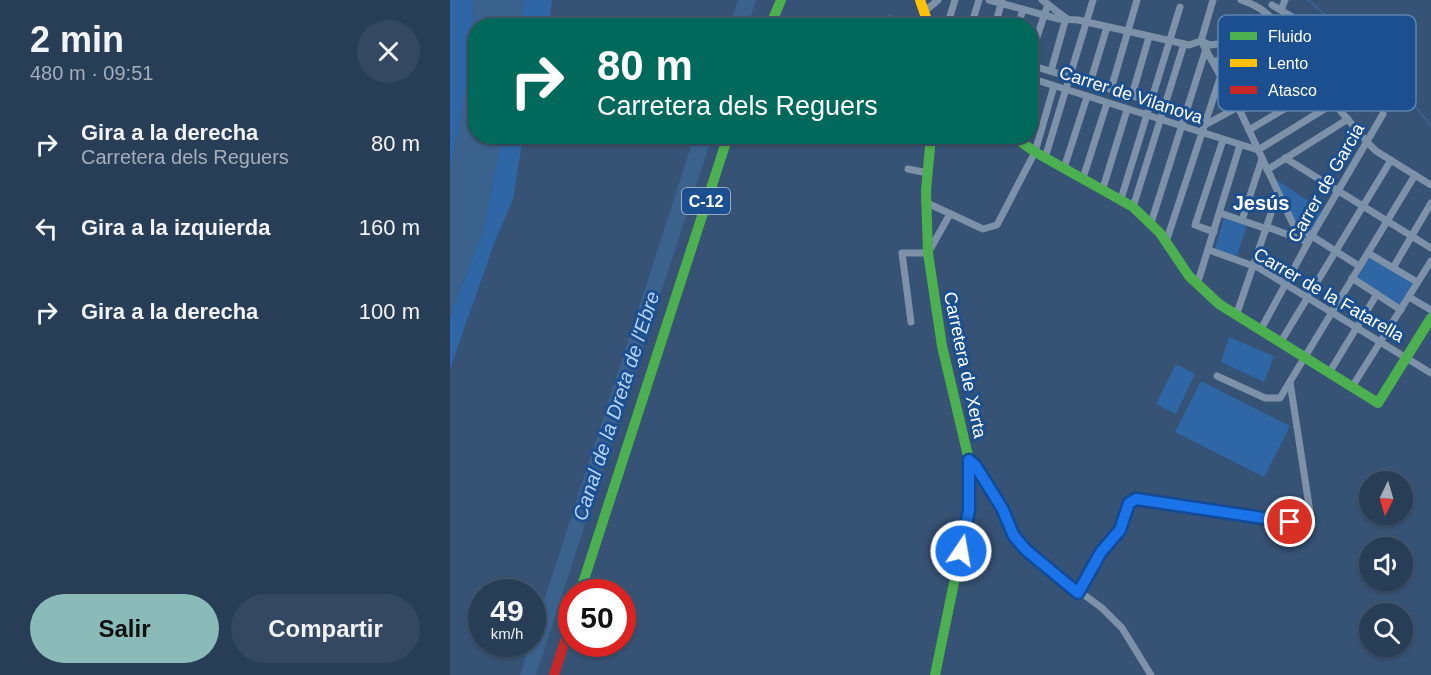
<!DOCTYPE html>
<html lang="es">
<meta charset="utf-8">
<style>
:root{--surface:#283e57;--page:#344961;--text:#f1f3f6;--muted:#a5aeba;--line:#44576d;--accent:#8bbbb9}
body{margin:0;font-family:Arial,sans-serif;background:var(--page);color:var(--text);height:100vh;display:flex;flex-direction:column;font-size:22px;white-space:nowrap}
*{box-sizing:border-box;margin:0}
p{font-size:20px;color:var(--muted)}
.icon{flex:none;width:33px;height:33px;fill:none;stroke:currentColor;stroke-width:2;stroke-linecap:round;stroke-linejoin:round}
.map{position:relative;flex:1;overflow:hidden}
.panel{display:flex;flex-direction:column;background:var(--surface);width:450px}
.panel>*{flex:none}
.banner{position:absolute;left:18px;top:18px;width:570px;height:126px;border-radius:24px;box-shadow:0 2px 4px #0004,0 0 0 2px var(--line);background:#00695c;color:#fff;overflow:hidden}
.needle{width:39px;rotate:185deg}
.buttons{position:absolute;left:909px;top:471px;display:grid;gap:12px}
.buttons a{display:grid;place-items:center;width:54px;height:54px;border-radius:50%;background:var(--surface);box-shadow:0 2px 4px #0004,0 0 0 2px var(--line);font-size:30px}
.speed{position:absolute;left:18px;top:579px;display:flex;gap:12px;font-size:30px;font-weight:700;text-align:center}
.speed>*{display:grid;place-content:center;width:78px;height:78px;border-radius:50%;background:var(--surface);box-shadow:0 2px 4px #0004,0 0 0 2px var(--line);line-height:1}
.speed small{font-size:15px;font-weight:400}
.speed .limit{border:9px solid #d22;background:#fff;color:#111}
.pin{position:absolute;display:grid;place-items:center;width:51px;height:51px;color:#fff;margin:-26px;border:3px solid #fff;border-radius:50%;box-shadow:0 2px 6px #0007}
.me{position:absolute;width:66px;margin:-33px;rotate:12deg;stroke-linejoin:round;filter:drop-shadow(0 0 4px #0008)}
.turn{display:flex;align-items:center;gap:21px;height:126px;padding:0 30px;font-size:27px}
.turn .icon{width:78px;height:78px;stroke-width:2.5}
.turn b{display:block;font-size:42px;line-height:51px}
.round{display:grid;place-items:center;flex:none;width:63px;height:63px;border-radius:32px;background:var(--page)}
.overview{display:flex;align-items:center;justify-content:space-between;height:102px;padding:0 30px}
h1{font-size:36px;font-weight:800;line-height:45px}
.action{display:flex;gap:12px;margin-top:auto;padding:12px 30px}
.action a{flex:1;height:69px;border-radius:36px;background:var(--accent);color:#111;font-size:24px;font-weight:800;line-height:69px;text-align:center}
.action a+a{background:var(--page);color:var(--text)}
ul{padding:0;list-style:none}
li{display:flex;align-items:center;gap:18px;height:84px;padding:0 30px}
li div{flex:1}
li b{display:block;font-size:22px}
li em{font-style:normal}
main{display:flex;flex:1;min-height:0}
.map>svg:first-child{display:block}
.green{fill:#2f66a5}
.water{fill:#3b618d}
.lines{fill:none;stroke-linecap:round;stroke-linejoin:round}
.stream{stroke:#3b618d;stroke-width:2}
.street{stroke:#7d92a8;stroke-width:7}
.fast{stroke:#4caf50;stroke-width:10}
.slow{stroke:#ffc107;stroke-width:10}
.jam{stroke:#c62828;stroke-width:10}
.route-casing{stroke:#114b97;stroke-width:15}
.route{stroke:#1a73e8;stroke-width:10}
.labels{text-anchor:middle;dominant-baseline:central;stroke-width:6;stroke-linejoin:round;paint-order:stroke}
.shield{fill:#1b4f8f;stroke:#bbcadd;stroke-width:1.5}
.shield-label{font-size:16px;font-weight:bold;fill:#fff}
.street-label{font-size:18px;fill:#fff;stroke:#1b4f8f}
.neighbourhood-label{font-size:20px;font-weight:bold;fill:#fff;stroke:#1b4f8f}
.water-label{font-size:20px;font-style:italic;fill:#b5d3f5;stroke:#1b4f8f}
.key{fill:#1b4f8f;stroke:#5f84b1;stroke-width:1.5}
.key-label{font-size:16px;fill:#fff}
</style>
<main>
<section class="panel">
<div class="overview"><div><h1>2 min</h1><p>480 m · 09:51</p></div><a class="round"><svg class="icon" aria-label="close" viewBox="0 0 24 24"><path d="M6 6l12 12M18 6L6 18"/></svg></a></div>
<ul>
<li><svg class="icon" aria-label="right" viewBox="0 0 24 24"><path d="M7 20v-9h11M14 6l5 5-5 5"/></svg><div><b>Gira a la derecha</b><p>Carretera dels Reguers</p></div><em>80 m</em></li>
<li><svg class="icon" aria-label="left" viewBox="0 0 24 24"><path d="M17 20v-9H6M10 6l-5 5 5 5"/></svg><div><b>Gira a la izquierda</b></div><em>160 m</em></li>
<li><svg class="icon" aria-label="right" viewBox="0 0 24 24"><path d="M7 20v-9h11M14 6l5 5-5 5"/></svg><div><b>Gira a la derecha</b></div><em>100 m</em></li>
</ul>
<div class="action"><a>Salir</a><a>Compartir</a></div>
</section>
<div class="map">
<svg width="981" height="675" viewBox="0 0 981 675">
<rect width="100%" height="100%" fill="#365274"/>
<g class="green">
<polygon points="0,0 23,0 25,45 0,170"/>
<polygon points="74,0 102,0 99,25 71,26"/>
<polygon points="52,137 73,137 63,199 45,241 0,369 0,317 33,231"/>
<polygon points="827,180 873,211 859,233 845,223 826,183"/>
<polygon points="774,218 797,225 787,256 765,249"/>
<polygon points="919,257 962,283 952,304 948,304 907,279"/>
<polygon points="779,337 824,356 814,382 771,362"/>
<polygon points="726,364 745,374 726,414 706,404"/>
<polygon points="751,381 840,426 814,477 725,432"/>
</g>
<g class="water">
<polygon points="23,0 74,0 71,25 26,26 25,37"/>
<polygon points="288,0 306,0 298,25 280,25"/>
<polygon points="25,45 26,136 52,137 33,231 0,317 0,170"/>
<polygon points="244,137 262,137 86,675 70,675"/>
</g>
<g class="lines">
<polyline class="stream" points="858,0 929,61 981,126"/>
<g class="street">
<polyline points="539,0 609,19 628,20 739,45 751,41 760,45 806,39 832,42 917,142 926,151 981,185"/>
<polyline points="592,0 616,18"/>
<path d="M791,0C810,6 825,16 832,36"/>
<polyline points="822,5 871,34 930,84"/>
<polyline points="831,10 835,0"/>
<polyline points="475,11 488,0"/>
<polyline points="440,19 462,26"/>
<polyline points="497,26 505,0"/>
<polyline points="521,26 529,0"/>
<polyline points="545,26 552,0"/>
<polyline points="568,26 573,9"/>
<polyline points="751,41 790,111 843,224 909,266"/>
<polyline points="751,41 763,0"/>
<polyline points="839,48 852,37"/>
<polyline points="580,58 598,4"/>
<polyline points="764,62 813,39"/>
<polyline points="580,65 702,102"/>
<polyline points="601,71 616,18"/>
<polyline points="580,78 808,150 884,103 909,83"/>
<polyline points="640,83 657,27"/>
<polyline points="661,89 687,0"/>
<polyline points="580,90 582,79"/>
<polyline points="779,91 843,52"/>
<polyline points="682,95 699,37"/>
<polyline points="790,111 857,70 877,54"/>
<polyline points="755,125 788,107"/>
<polyline points="799,130 871,87 895,67"/>
<polyline points="595,158 643,0"/>
<polyline points="835,158 981,248"/>
<polyline points="614,168 637,97"/>
<polyline points="458,169 478,173"/>
<polyline points="817,170 898,119"/>
<polyline points="633,178 657,103"/>
<polyline points="653,188 677,110"/>
<polyline points="671,199 730,7"/>
<polyline points="475,202 533,229 547,225 585,152 604,86"/>
<polyline points="683,207 734,44"/>
<polyline points="770,213 817,229"/>
<polyline points="792,220 812,159"/>
<polyline points="701,223 756,49"/>
<polyline points="817,227 858,242"/>
<polyline points="764,232 745,225 773,140"/>
<path d="M716,242L771,75C786,68 826,57 832,42"/>
<polyline points="759,250 809,268 981,373"/>
<polyline points="918,253 967,282"/>
<polyline points="943,268 981,203"/>
<polyline points="902,278 951,310"/>
<polyline points="747,285 790,145"/>
<polyline points="959,297 981,310"/>
<polyline points="786,316 828,193"/>
<polyline points="461,322 452,253 478,253 500,214"/>
<polyline points="810,331 861,237 933,114"/>
<polyline points="830,343 941,160"/>
<polyline points="879,373 927,294"/>
<polyline points="767,376 815,398 830,398 965,175"/>
<polyline points="902,387 981,261"/>
<polyline points="519,460 525,465 552,508 564,536 592,564 652,608 672,628 701,675"/>
<polyline points="628,593 651,552 670,530 679,503 686,499 862,525 840,382"/>
</g>
<g class="fast">
<polyline points="320,26 331,0"/>
<polyline points="481,136 476,191 478,253 492,346 519,460 519,510 485,675"/>
<polyline points="563,136 585,152 683,207 710,233 739,276 769,304 928,403 981,318"/>
<polyline points="130,592 278,136"/>
</g>
<polyline class="slow" points="470,0 479,26"/>
<polyline class="jam" points="104,675 122,619"/>
</g>
<g class="lines">
<defs>
<polyline id="route" points="511,551 519,510 519,460 525,465 552,508 564,536 576,550 628,593 651,552 670,530 679,503 686,499 840,522"/>
</defs>
<use href="#route" class="route-casing"/>
<use href="#route" class="route"/>
</g>
<g class="labels">
<rect class="shield" x="232" y="188" width="48" height="26" rx="4.5"/>
<g class="shield-label">
<text x="256" y="201">C-12</text>
</g>
<g class="street-label">
<text transform="translate(681 95) rotate(18)">Carrer de Vilanova</text>
<text transform="translate(876 183) rotate(-60)">Carrer de Garcia</text>
<text transform="translate(879 295) rotate(30)">Carrer de la Fatarella</text>
<text transform="translate(515 365) rotate(78)">Carretera de Xerta</text>
</g>
<g class="neighbourhood-label">
<text x="811" y="203">Jesús</text>
</g>
<g class="water-label">
<text transform="translate(166 406) rotate(-72)">Canal de la Dreta de l'Ebre</text>
</g>
</g>
<rect x="768" y="15" width="198" height="96" rx="9" class="key"/>
<rect x="780" y="32" width="27" height="8" fill="#4caf50"/>
<rect x="780" y="59" width="27" height="8" fill="#ffc107"/>
<rect x="780" y="86" width="27" height="8" fill="#c62828"/>
<g class="key-label">
<text x="818" y="42">Fluido</text>
<text x="818" y="69">Lento</text>
<text x="818" y="96">Atasco</text>
</g>
</svg>
<div class="buttons">
<a><svg class="needle" viewBox="-14 -14 28 28"><path d="M0-13l5 13h-10z" fill="#e53935"/><path d="M0 13l5-13h-10z" fill="#a5aeba"/></svg></a>
<a><svg class="icon" aria-label="sound" viewBox="0 0 24 24"><path d="M4 9h4l5-4v14l-5-4H4zM17 9q2 3 0 6"/></svg></a>
<a><svg class="icon" aria-label="search" viewBox="0 0 24 24"><circle cx="10" cy="10" r="6"/><path d="M15 15l6 6"/></svg></a>
</div>
<div class="speed"><div>49<small>km/h</small></div><div class="limit">50</div></div>
<div class="pin" style="left:840px;top:522px;background:#d93025"><svg class="icon" aria-label="arrive" viewBox="0 0 24 24"><path d="M6 21V4h12l-3 4 3 4H6"/></svg></div>
<svg class="me" style="left:511px;top:551px" viewBox="-20 -20 40 40"><circle r="17" fill="#1a73e8" stroke="#fff" stroke-width="3"/><path d="M0-11L8 9 0 5-8 9z" fill="#fff"/></svg>
<div class="banner">
<div class="turn"><svg class="icon" aria-label="right" viewBox="0 0 24 24"><path d="M7 20v-9h11M14 6l5 5-5 5"/></svg><div><b>80 m</b>Carretera dels Reguers</div></div>
</div>
</div>
</main>
